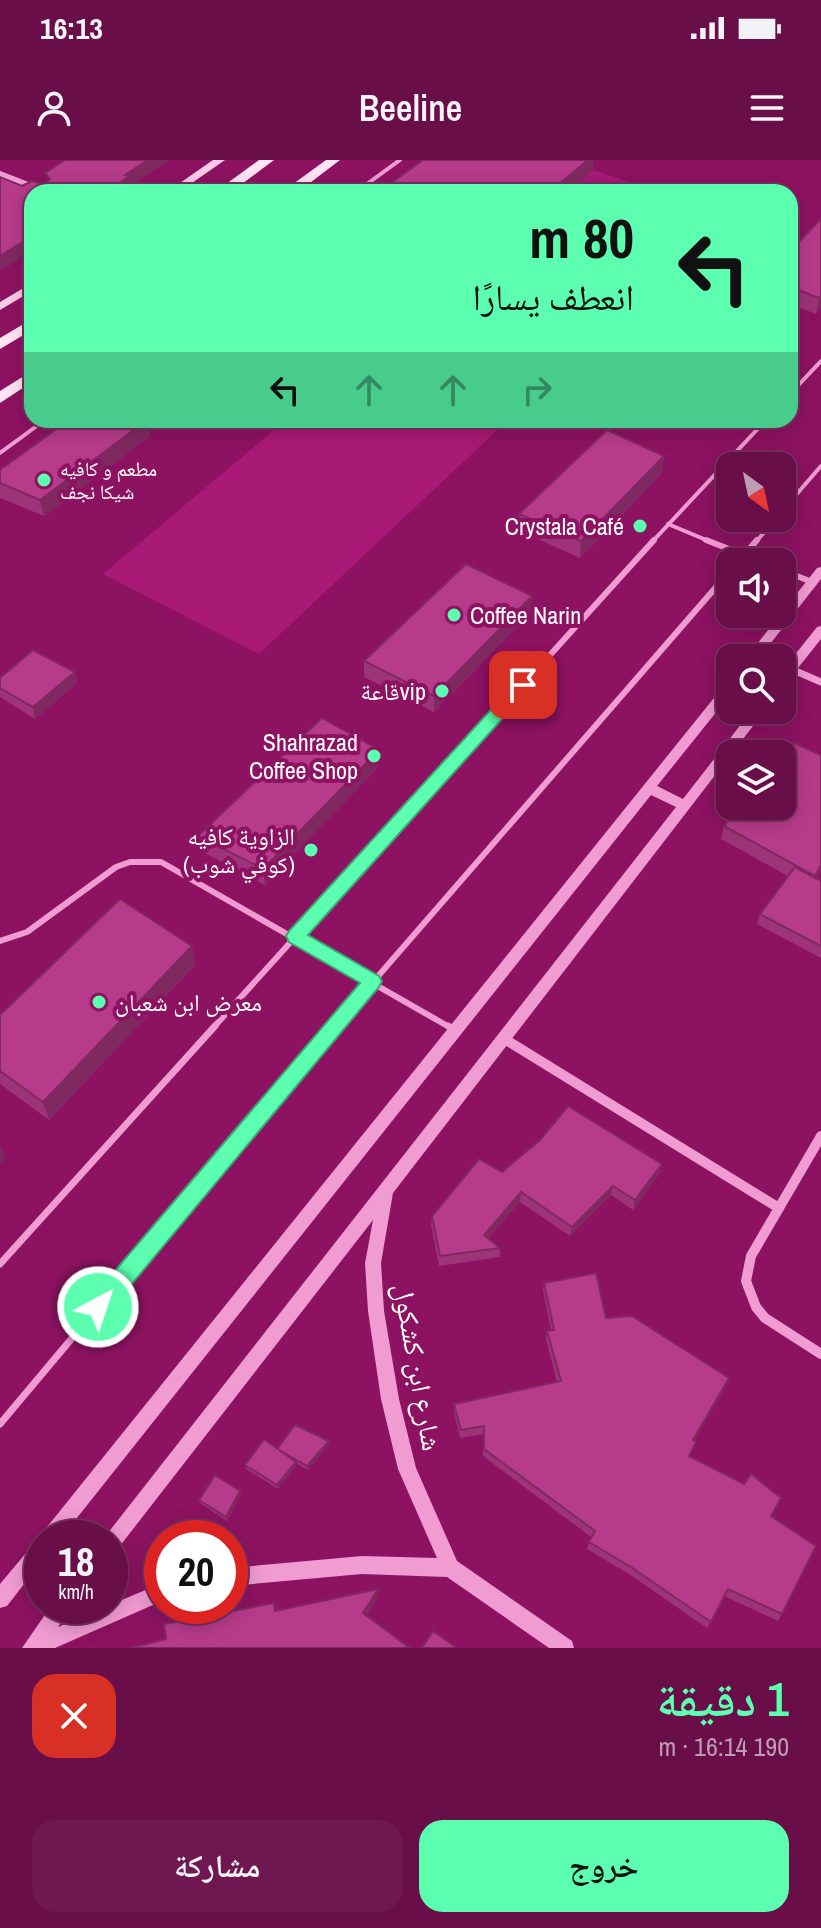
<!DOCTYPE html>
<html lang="ar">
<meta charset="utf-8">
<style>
:root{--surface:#6a0e49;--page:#6f1750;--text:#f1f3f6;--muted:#be9cb4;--line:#7d2e61;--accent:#5bffaf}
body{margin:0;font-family:"Archivo Narrow","Noto Naskh Arabic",sans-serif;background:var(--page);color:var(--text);direction:rtl;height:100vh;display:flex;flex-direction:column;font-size:30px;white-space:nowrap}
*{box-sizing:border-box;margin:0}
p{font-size:26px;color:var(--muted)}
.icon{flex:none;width:44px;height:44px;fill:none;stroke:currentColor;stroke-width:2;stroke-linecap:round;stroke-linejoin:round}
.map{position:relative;height:1488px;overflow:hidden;direction:ltr}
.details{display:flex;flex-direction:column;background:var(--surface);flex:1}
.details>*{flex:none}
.hud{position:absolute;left:24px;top:24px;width:774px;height:244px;border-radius:24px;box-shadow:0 4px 20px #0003,0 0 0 2px var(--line);direction:rtl;background:#5bffaf;color:#111;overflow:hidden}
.needle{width:52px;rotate:147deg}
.tools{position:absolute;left:716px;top:292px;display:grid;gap:16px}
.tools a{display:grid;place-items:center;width:80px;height:80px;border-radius:16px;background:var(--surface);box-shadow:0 4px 20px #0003,0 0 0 2px var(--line);font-size:40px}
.speed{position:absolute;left:24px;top:1360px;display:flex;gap:16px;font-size:40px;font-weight:700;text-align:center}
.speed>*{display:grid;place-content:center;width:104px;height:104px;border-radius:50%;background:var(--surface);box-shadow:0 4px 20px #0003,0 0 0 2px var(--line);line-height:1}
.speed small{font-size:20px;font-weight:400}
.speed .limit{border:12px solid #d22;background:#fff;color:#111}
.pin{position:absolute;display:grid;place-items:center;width:68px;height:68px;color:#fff;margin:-34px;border-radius:16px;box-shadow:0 4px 12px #0006}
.me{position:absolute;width:88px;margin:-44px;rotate:40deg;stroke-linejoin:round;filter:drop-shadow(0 0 6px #0008)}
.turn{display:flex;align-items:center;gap:28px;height:168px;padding:0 32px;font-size:36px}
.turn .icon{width:104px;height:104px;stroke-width:2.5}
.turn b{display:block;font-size:56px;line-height:68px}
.lanes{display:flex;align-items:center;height:76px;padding:0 32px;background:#0003;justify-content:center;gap:40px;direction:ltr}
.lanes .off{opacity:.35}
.round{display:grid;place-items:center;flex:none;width:84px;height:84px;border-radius:24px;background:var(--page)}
.head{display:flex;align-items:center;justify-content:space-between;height:136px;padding:0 32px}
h1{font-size:48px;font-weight:600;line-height:60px;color:var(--accent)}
.primary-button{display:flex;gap:16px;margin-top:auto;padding:16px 32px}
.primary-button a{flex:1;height:92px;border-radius:24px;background:var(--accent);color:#111;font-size:32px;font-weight:600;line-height:92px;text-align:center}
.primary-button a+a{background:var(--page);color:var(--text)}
.status{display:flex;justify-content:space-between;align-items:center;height:56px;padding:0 40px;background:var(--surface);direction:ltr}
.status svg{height:22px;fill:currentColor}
header{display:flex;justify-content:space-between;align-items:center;height:104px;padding:0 32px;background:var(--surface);font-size:36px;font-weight:600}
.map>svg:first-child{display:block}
.green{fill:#a81a76}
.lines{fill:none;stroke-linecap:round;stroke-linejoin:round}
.service-far2{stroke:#f19bd3;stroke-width:4}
.service-far1{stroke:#f19bd3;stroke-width:6}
.service{stroke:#f19bd3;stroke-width:7}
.minor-far2{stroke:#f19bd3;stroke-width:6}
.minor-far1{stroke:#f19bd3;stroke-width:7}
.minor{stroke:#f19bd3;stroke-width:10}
.tertiary{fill:#f19bd3;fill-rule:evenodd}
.secondary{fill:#fccae9;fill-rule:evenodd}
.primary{fill:#ffe5f4;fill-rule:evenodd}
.wall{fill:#9d3378}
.shaded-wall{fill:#802961}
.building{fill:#b73b8b;stroke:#802961;stroke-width:2}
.route{fill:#5bffaf;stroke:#3ba672;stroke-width:2}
.poi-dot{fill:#5bffaf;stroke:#8d1261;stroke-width:3}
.labels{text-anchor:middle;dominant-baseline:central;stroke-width:8;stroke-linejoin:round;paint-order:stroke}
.far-poi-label{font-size:20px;fill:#fff;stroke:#8d1261;text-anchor:start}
.poi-label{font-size:24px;fill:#fff;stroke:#8d1261;text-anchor:end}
.near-street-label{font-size:28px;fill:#fff;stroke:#8d1261}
</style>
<div class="status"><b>16:13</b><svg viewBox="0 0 49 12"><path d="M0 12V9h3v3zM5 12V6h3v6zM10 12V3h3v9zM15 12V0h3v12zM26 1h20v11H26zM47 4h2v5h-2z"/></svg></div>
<header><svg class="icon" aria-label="menu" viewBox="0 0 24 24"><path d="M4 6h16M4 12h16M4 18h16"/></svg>Beeline<svg class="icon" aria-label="person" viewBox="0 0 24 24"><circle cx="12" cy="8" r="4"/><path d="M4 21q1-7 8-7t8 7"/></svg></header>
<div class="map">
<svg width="821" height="1488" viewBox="0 0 821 1488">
<rect width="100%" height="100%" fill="#8d1261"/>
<g class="green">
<polygon points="593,10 660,32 567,32"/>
<polygon points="286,260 508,260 259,494 103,414"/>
</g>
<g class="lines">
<g class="service-far2">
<polyline points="356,32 400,0"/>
<polyline points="790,234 821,201"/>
<polyline points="0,293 45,260"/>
<polyline points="782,351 821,306"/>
<polyline points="668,364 711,382"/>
<polyline points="652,382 766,260"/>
<polyline points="756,382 776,358"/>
</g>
<g class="service-far1">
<polyline points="706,380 762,402"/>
<polyline points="738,402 757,380"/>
<polyline points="782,410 812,422"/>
<polyline points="0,781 27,772 116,707 130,702 161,702 451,868"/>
<polyline points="213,868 654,380"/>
<polyline points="333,868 730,411"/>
</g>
<g class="service">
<polyline points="448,866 455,870"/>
<polyline points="0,1104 215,866"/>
<polyline points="0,1264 334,866"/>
</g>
<polyline class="minor-far2" points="0,14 46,32"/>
<polyline class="minor-far1" points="791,509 821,522"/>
<g class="minor">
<polyline points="503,878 779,1048"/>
<polyline points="821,976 751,1096 746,1121 756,1147 765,1158 821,1194"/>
</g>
<g class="tertiary">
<polygon points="821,407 821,419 759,498 746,498 817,408"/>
<polygon points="821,466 821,479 786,523 782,524 782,511 817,467"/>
<polygon points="730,522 730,535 657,626 683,639 752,550 765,550 763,553 393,1033 381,1103 384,1151 399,1239 416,1308 457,1401 572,1481 574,1488 549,1488 447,1417 362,1414 230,1426 230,1408 362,1396 437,1398 398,1309 381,1239 368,1151 365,1103 373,1060 116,1391 110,1394 110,1378 104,1378 676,647 651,635 61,1378 42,1378 42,1401 7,1446 0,1448 0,1424 36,1381 40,1379 43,1372 726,523"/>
<polygon points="162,1423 162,1441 55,1488 22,1488 51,1446 72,1446 58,1467"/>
</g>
<g class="secondary">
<polygon points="213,0 225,0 179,32 167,32"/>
<polygon points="32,123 32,131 0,150 0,142"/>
</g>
<g class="primary">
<polygon points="259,0 274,0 231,32 215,32"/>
<polygon points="326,0 340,0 298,32 282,32"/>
<polygon points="32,159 32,170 0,189 0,178"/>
<polygon points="32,211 32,222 0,243 0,231"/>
</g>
</g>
<g class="wall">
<polygon points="821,59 821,148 816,154 790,144 790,91"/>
<polygon points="148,260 150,276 44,356 0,338 0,310"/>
<polygon points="684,260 712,260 704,268"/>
<polygon points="662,313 580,398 518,370 519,354"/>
<polygon points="531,452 434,552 364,517 364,501"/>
<polygon points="75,512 77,523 35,559 0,537 0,518"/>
<polygon points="379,590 379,606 265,725 201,691 198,676"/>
<polygon points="821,595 821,711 816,718 821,721 821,798 757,764 760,754 788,716 721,679 724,666"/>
<polygon points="192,786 195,805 49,960 0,924 0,855"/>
<polygon points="662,1004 660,1013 633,1050 611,1035 570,1076 520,1042 488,1078 500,1088 500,1097 439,1106 431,1065 432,1056 502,1012"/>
<polygon points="544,1123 606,1158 729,1218 726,1226 694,1281 690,1296 771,1356 782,1454 778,1461 724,1436 707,1468 629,1414 587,1389 591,1377 483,1296 483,1274 460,1278 454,1252 454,1244 557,1222 546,1179 547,1171 551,1170 543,1131"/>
<polygon points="329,1281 329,1285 308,1310 296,1303 296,1306 278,1329 246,1309 245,1305 277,1289"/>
<polygon points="240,1331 241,1335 227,1361 200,1343 199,1340"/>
</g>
<g class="shaded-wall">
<polygon points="148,0 171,0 131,25 131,30 128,32 106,32 125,15"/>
<polygon points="588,0 594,0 593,10 567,32 553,32 553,29"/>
<polygon points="32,76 32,91 0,111 0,96"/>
<polygon points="821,136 821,148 816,154 819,138"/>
<polygon points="148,260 150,276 44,356 40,340"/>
<polygon points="705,260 712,260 704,268"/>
<polygon points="664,296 662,313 580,398 581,381"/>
<polygon points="532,436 531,452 434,552 434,536"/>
<polygon points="75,512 77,523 35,559 33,547"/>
<polygon points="379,590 379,606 265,725 263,709"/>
<polygon points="821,705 821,711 811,728 815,716"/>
<polygon points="192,786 195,805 49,960 43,942"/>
<polygon points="0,986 5,998 0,1003"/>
<polygon points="662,1004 660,1013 633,1050 635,1040"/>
<polygon points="613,1026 611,1035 570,1076 572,1067"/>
<polygon points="521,1032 520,1042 483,1084 484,1075"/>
<polygon points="729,1218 726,1226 690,1288 693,1280"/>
<polygon points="329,1281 329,1285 308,1310 307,1306"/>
<polygon points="296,1302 296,1306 278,1329 277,1325"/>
<polygon points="240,1331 241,1335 227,1361 226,1357"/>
<polygon points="378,1429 378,1438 363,1461 363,1453"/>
</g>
<g class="building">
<polygon points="65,0 148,0 125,15 130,16 106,32 32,32 32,76 0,96 0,17 22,26 32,21 45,24 50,19 45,13"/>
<polygon points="423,0 588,0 553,29 560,32 379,32"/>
<polygon points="821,59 821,136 819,138 790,127 790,91"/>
<polygon points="69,260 147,260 40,340 0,323 0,310"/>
<polygon points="607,270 664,296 581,381 519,354"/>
<polygon points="466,404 532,436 434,536 364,501"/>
<polygon points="33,490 75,512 33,547 0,528 0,518"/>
<polygon points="322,558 379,590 263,709 198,676"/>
<polygon points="794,583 821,595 821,705 815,716 724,666 740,646 782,646 782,598"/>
<polygon points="795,707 821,721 821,786 760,754"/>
<polygon points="120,739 192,786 43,942 0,911 0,855"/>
<polygon points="568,946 662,1004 635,1040 613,1026 572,1067 521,1032 484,1075 500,1088 440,1096 432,1056 479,999 502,1012 540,980"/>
<polygon points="596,1113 606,1158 632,1156 729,1218 693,1280 696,1282 689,1296 744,1324 751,1314 781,1338 771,1356 816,1386 782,1454 728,1429 711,1462 631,1407 589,1382 595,1371 484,1289 484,1266 461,1270 454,1244 561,1221 547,1171 554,1170 544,1123"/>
<polygon points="295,1265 329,1281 307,1306 277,1289"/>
<polygon points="264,1279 296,1302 277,1325 245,1305"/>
<polygon points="215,1315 240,1331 226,1357 199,1340"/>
<polygon points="378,1429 363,1453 410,1488 131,1488 166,1479 164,1464 274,1443 275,1451"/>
<polygon points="433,1471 457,1488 422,1488"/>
</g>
<polygon class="route" points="523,519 531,525 529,529 308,775 379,816 382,821 379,827 106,1155 98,1158 90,1155 87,1147 90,1140 360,823 289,782 286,776 289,771 517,521"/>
<g class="poi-dot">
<circle cx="44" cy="320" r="8"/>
<circle cx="640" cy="366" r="8"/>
<circle cx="454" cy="455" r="8"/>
<circle cx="442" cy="531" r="8"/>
<circle cx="374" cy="596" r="8"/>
<circle cx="311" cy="690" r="8"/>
<circle cx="99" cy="842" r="8"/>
</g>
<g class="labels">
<g class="far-poi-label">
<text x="60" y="308">مطعم و كافيه<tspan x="60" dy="23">شيكا نجف</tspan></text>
</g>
<g class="poi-label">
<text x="624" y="366">Crystala Café</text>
<text x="470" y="455" text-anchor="start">Coffee Narin</text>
<text x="426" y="531">قاعةvip</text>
<text x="358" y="582">Shahrazad<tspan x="358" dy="28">Coffee Shop</tspan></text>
<text x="295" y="676">الزاوية كافيه<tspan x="295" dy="28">(كوفي شوب)</tspan></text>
<text x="115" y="842" text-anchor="start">معرض ابن شعبان</text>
</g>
<g class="near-street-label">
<text transform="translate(418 1207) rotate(80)">شارع ابن كشكول</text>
</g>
</g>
</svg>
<div class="tools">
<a><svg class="needle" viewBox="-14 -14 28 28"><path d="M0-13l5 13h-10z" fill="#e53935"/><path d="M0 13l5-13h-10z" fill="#be9cb4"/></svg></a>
<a><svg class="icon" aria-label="sound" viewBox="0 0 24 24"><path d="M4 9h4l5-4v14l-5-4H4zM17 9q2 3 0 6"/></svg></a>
<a><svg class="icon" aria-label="search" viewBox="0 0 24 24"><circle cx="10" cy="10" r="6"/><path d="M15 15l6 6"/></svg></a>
<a><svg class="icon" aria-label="layers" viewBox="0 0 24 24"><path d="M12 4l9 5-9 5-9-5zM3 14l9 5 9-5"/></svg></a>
</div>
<div class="speed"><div>18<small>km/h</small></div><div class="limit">20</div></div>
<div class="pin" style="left:523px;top:525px;background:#d93025"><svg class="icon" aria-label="arrive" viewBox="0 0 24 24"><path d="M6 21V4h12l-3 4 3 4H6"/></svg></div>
<svg class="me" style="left:98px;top:1147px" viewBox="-20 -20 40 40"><circle r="17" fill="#5bffaf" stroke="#fff" stroke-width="3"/><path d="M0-11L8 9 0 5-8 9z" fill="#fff"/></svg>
<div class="hud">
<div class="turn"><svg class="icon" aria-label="left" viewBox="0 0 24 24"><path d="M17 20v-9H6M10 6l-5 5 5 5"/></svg><div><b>80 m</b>انعطف يسارًا</div></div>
<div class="lanes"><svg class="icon" aria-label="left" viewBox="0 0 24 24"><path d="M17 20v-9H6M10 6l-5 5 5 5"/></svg><svg class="icon off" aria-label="ahead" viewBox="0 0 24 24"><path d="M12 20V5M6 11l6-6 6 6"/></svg><svg class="icon off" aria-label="ahead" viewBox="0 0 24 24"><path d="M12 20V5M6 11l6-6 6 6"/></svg><svg class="icon off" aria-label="right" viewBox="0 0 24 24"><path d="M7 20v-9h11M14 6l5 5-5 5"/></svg></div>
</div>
</div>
<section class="details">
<div class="head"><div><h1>1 دقيقة</h1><p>190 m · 16:14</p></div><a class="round" style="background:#d93025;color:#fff"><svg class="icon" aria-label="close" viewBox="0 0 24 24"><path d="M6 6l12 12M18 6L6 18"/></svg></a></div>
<div class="primary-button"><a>خروج</a><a>مشاركة</a></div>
</section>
